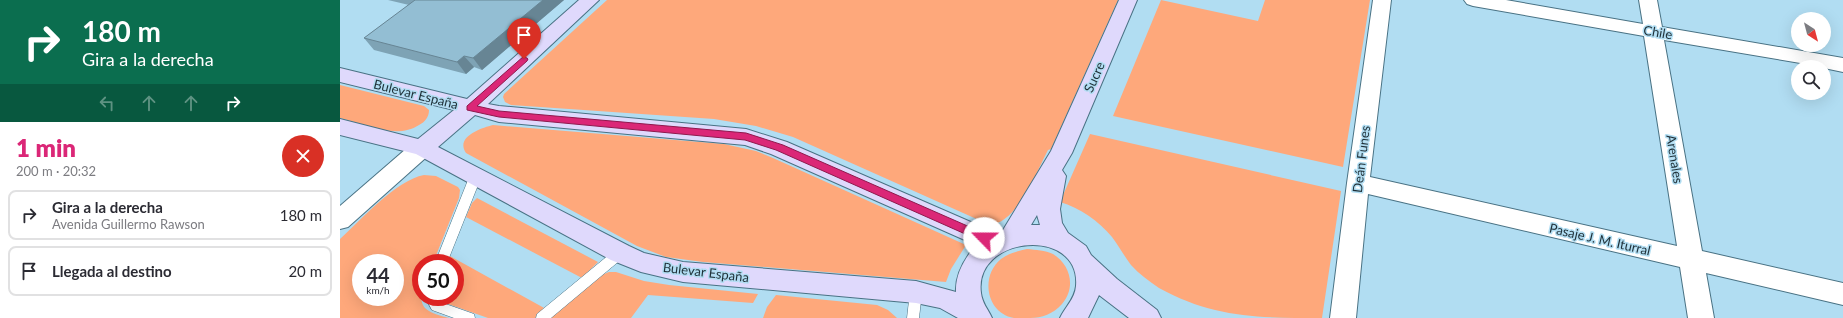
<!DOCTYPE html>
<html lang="es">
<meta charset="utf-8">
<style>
:root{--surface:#fff;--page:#f7f7f7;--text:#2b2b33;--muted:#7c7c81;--line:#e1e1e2;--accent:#db2777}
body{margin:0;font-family:Lato,sans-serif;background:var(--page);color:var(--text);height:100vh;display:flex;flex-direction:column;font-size:15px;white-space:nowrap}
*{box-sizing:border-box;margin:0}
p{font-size:13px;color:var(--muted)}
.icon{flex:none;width:22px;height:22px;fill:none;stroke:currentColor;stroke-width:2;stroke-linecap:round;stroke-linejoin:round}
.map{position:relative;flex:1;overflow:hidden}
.drawer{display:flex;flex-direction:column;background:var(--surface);width:340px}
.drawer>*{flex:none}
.top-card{background:#0b6e4f;color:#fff;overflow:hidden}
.needle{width:26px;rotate:144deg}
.fabs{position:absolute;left:1451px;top:12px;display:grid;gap:8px}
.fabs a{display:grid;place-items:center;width:40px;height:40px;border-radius:50%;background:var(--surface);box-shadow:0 4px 16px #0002;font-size:20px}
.speed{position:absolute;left:12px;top:254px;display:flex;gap:8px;font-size:20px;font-weight:700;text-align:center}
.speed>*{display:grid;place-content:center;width:52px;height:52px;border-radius:50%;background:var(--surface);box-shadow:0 4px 16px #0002;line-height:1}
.speed small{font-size:10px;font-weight:400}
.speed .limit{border:6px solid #d22;background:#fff;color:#111}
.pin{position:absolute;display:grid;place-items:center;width:34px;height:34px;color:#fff;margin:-41px -17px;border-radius:50% 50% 50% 0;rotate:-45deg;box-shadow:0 0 4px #0007}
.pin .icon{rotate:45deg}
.me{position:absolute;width:44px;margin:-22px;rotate:293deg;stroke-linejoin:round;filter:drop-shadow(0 0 3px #0008)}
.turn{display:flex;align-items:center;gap:14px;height:84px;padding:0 16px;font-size:18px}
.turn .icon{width:52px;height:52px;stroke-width:2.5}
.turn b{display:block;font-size:28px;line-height:34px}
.lanes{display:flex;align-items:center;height:38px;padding:0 16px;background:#0003;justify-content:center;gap:20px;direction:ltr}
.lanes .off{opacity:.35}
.round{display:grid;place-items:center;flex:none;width:42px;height:42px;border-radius:21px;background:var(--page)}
.head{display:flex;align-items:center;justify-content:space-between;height:68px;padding:0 16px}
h1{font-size:24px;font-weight:800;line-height:30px;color:var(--accent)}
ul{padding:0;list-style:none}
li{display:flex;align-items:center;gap:12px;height:50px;margin:0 8px 6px;padding:0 8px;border:2px solid var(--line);border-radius:8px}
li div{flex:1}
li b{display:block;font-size:15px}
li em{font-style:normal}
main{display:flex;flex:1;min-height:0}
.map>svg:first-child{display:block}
.green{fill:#fea87b;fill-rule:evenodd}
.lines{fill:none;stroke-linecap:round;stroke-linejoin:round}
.lane-casing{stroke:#497284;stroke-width:1}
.street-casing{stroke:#497284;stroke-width:2}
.secondary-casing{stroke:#497284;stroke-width:2}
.lane{fill:#fff;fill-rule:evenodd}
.street{fill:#fff;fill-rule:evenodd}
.secondary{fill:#dfd9fc;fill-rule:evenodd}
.wall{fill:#7ea3b5}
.shaded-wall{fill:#678594}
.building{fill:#93bed3;stroke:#678594}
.route{fill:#db2777;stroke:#8e194d}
.labels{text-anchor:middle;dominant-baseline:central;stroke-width:3;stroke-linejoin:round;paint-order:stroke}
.street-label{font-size:13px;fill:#1e2f37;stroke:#b1ddf2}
</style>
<main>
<section class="drawer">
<div class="top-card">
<div class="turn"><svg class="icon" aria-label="right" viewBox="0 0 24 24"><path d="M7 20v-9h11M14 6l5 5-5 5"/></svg><div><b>180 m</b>Gira a la derecha</div></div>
<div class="lanes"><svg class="icon off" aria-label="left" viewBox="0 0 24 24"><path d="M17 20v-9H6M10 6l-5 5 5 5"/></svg><svg class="icon off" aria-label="ahead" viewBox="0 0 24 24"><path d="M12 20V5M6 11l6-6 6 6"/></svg><svg class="icon off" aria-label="ahead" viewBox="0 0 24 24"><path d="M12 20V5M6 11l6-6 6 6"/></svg><svg class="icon" aria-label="right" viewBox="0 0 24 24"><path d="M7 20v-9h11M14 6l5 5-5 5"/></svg></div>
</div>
<div class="head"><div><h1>1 min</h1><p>200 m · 20:32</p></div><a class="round" style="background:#d93025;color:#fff"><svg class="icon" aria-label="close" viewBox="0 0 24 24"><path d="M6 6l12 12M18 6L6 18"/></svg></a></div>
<ul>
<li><svg class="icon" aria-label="right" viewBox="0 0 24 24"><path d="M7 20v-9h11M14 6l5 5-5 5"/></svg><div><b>Gira a la derecha</b><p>Avenida Guillermo Rawson</p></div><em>180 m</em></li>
<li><svg class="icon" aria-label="arrive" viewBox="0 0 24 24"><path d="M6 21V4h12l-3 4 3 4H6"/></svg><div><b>Llegada al destino</b></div><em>20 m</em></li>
</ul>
</section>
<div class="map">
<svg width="1503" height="318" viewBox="0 0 1503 318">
<rect width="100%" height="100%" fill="#b1ddf2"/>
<g class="green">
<path d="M267,0H778L711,149L708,150C697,171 677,223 650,225L453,137L416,126L374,119L171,105L165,102L163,97L164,94Z"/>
<polygon points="821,0 918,21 925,0 1030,0 1003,167 773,116"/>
<path d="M0,85L84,106L89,110C89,117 85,122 79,125C56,140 25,124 0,118Z"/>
<path d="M153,125L384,144L416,151L433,158L626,245L611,269L606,282L363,262L326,257L297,246L126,153C115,137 141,128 153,125Z"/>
<path d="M750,134L1001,191L982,318C920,318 873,318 819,288C809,281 799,274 791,265C784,256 779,246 772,237C759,221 740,208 720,202Z"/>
<path d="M84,175L96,176L118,187L120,190L119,198L93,263H81C81,275 78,301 85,308C91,314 102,316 109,318H0V239C21,220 56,180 84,175ZM21,263H55V297H21Z"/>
<polygon points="137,198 258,262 242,278 126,217 132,203"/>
<path d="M687,249C696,250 705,250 713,254C731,265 736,288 722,304C713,314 702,318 690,318C685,318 679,318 674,318C646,313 640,276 661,259C669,253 678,251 687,249Z"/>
<polygon points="110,256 206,309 195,318 148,318 108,304 101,300 100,297 115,297 115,263 107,263"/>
<polygon points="269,272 276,272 304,281 329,285 418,294 413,303 308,295 291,318 207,318 264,274"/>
<polygon points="436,295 537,305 548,310 557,318 423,318 427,307"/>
</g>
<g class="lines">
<defs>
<g id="lane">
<polygon points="136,171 140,172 142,175 107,263 95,263 130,175 132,172"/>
<polygon points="280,248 284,249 286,253 284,257 211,318 196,318 197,314 276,249"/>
<polygon points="576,287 580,288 582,292 579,318 567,318 570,292 572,288"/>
<polygon points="85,297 98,297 100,302 134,314 135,318 114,318 92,310"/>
</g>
<g id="street">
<polygon points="1033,0 1051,0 1030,177 1337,246 1304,36 1133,6 1127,4 1124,0 1166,0 1303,24 1299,0 1317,0 1322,27 1503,58 1503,72 1484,68 1484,67 1324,40 1362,251 1503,283 1503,305 1366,273 1374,318 1348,318 1340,267 1028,194 1016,318 990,318 1007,183"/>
<polygon points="82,140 90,142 93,148 90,154 8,227 0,229 0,206 74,142"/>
</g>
<path id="secondary" d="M239,0H259L148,104L159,106L406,129L447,142L656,233L663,230L711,151L779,0H797L732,153L722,170L726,176L720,209L722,223L728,233L746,246L751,255L777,279L817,310L821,318H789L759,295L748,318H720C725,307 735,299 736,286C741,226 633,235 641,293C642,303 648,309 652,318H618L600,308L576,303L343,282L301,272L271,260L76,154L0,135V119L78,139L114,110L0,82V68L127,99ZM135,115L159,122L405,145L431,154L636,245C625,258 615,274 616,292L576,281L343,262L304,253L289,246L98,147ZM697,215L700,225H691Z"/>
</defs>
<use href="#lane" class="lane-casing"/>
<use href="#street" class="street-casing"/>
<use href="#secondary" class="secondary-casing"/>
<use href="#lane" class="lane"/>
<use href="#street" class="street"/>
<use href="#secondary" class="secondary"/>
</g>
<polygon class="wall" points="48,0 224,0 142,70 134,67 126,74 34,50 24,38 69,5"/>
<g class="shaded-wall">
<polygon points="203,0 224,0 142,70 133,58"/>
<polygon points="124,56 134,67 126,74 117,62"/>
</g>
<polygon class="building" points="75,0 203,0 133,58 124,56 117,62 24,38"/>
<polygon class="route" points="184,56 188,59 187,61 137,106 159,111 406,133 443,145 648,235 649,238 648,241 641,241 436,150 405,140 159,117 127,110 127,106"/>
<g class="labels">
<g class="street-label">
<text transform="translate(1318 32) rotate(10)">Chile</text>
<text transform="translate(754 77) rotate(-66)">Sucre</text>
<text transform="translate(76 94) rotate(14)">Bulevar España</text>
<text transform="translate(1021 159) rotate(-83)">Deán Funes</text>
<text transform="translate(1335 159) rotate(81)">Arenales</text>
<text transform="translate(1260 239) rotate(13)">Pasaje J. M. Iturral</text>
<text transform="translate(366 272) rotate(7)">Bulevar España</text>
</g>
</g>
</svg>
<div class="fabs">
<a><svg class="needle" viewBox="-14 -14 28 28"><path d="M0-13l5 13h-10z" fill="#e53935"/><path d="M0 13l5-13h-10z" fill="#7c7c81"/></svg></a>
<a><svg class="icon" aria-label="search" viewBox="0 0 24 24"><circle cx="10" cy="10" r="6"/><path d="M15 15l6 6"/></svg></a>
</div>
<div class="speed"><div>44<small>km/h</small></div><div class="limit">50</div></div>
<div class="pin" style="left:184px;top:59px;background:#d93025"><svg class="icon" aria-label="arrive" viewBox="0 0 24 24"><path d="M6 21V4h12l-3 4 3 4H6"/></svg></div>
<svg class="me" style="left:644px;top:238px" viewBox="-20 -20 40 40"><circle r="19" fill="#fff"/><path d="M0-13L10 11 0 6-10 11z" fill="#db2777"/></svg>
</div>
</main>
